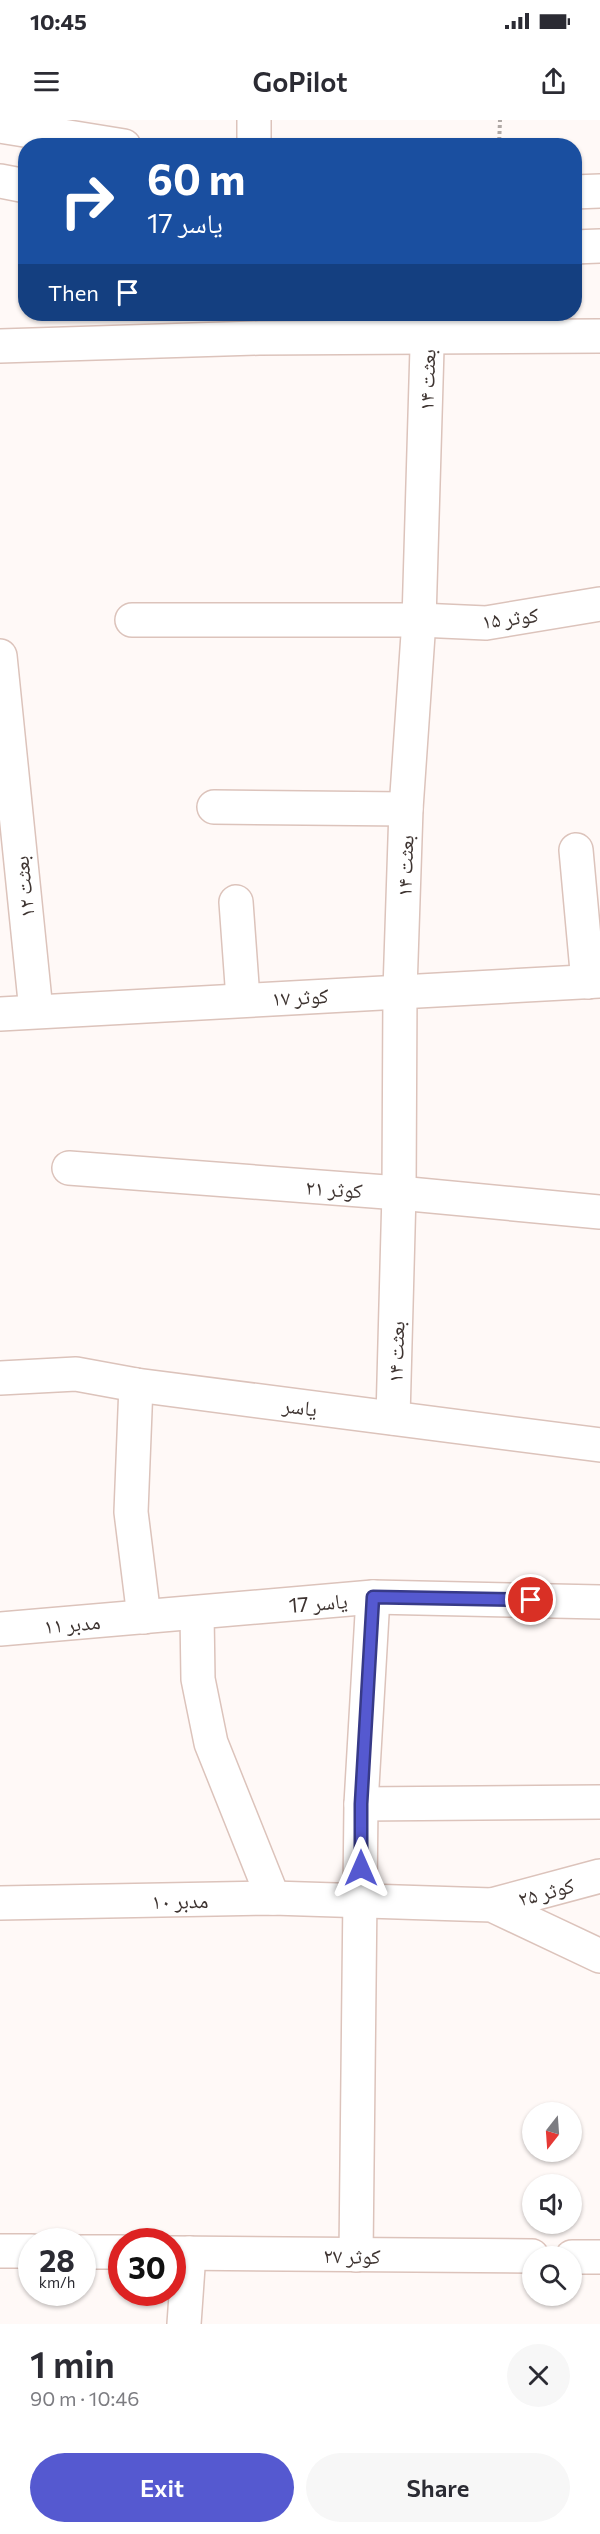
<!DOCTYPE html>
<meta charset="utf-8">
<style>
:root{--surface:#fff;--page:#f7f7f7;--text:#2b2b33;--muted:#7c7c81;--accent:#5559d0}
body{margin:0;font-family:Commissioner,"Noto Naskh Arabic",sans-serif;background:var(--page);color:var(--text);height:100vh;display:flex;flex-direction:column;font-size:22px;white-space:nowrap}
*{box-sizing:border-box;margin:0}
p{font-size:20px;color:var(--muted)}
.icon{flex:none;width:33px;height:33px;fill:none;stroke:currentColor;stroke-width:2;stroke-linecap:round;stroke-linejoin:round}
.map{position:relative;height:2204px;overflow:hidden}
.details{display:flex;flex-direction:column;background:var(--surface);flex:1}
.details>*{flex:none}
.banner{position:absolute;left:18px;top:18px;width:564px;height:183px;border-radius:24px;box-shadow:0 2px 4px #0004;background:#1a4fa0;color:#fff;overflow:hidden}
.needle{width:39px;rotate:197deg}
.controls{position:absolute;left:522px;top:1982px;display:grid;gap:12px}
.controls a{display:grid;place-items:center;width:60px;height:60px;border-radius:50%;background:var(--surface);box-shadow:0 2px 4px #0004;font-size:30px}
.speed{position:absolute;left:18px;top:2108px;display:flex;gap:12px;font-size:30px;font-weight:700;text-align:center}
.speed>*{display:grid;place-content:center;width:78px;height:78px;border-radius:50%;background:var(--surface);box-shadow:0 2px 4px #0004;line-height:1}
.speed small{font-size:15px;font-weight:400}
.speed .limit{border:9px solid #d22;background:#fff;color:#111}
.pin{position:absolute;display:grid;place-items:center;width:51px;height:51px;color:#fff;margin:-26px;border:3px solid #fff;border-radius:50%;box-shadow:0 2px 6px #0007}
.me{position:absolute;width:66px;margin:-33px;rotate:0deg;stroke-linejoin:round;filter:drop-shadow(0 0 4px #0008)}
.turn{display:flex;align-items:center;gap:21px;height:126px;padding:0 30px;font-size:27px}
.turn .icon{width:78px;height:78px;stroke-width:2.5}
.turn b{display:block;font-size:42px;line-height:51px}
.then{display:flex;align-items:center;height:57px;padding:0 30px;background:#0003;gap:12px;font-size:22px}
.round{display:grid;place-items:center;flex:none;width:63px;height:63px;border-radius:32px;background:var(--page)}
.head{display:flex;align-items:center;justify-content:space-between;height:102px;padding:0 30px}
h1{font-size:36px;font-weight:600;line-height:45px}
.button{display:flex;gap:12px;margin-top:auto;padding:12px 30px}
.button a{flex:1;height:69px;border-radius:36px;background:var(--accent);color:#fff;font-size:24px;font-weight:600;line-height:69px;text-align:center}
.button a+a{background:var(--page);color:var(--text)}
.status{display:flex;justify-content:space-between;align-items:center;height:42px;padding:0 30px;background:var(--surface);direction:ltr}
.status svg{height:16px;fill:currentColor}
header{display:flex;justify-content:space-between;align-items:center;height:78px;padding:0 30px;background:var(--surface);font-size:27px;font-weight:600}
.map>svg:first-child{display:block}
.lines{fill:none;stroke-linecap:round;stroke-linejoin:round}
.minor-casing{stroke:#dcc3bb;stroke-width:36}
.major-casing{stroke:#dcc3bb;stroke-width:36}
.path{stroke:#afa8a5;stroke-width:4;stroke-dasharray:3 3;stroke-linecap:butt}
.minor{stroke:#fff;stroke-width:33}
.major{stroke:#fff;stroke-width:33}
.route-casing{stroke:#373a87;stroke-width:15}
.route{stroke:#5559d0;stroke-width:10}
.labels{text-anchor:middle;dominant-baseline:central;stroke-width:5;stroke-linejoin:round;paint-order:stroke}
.street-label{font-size:21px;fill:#3e3431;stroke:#fff}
</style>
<div class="status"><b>10:45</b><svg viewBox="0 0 49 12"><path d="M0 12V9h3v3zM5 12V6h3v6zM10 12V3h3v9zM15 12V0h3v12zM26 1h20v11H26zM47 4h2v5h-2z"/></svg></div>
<header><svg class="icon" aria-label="menu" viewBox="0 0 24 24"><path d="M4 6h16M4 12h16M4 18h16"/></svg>GoPilot<svg class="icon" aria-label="share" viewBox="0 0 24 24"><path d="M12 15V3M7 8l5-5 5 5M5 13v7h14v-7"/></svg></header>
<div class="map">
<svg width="600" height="2204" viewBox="0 0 600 2204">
<rect width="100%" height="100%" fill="#fff9f7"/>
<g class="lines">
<defs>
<g id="minor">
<polyline points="254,0 254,26"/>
<polyline points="0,226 259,218 600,216"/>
<polyline points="132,500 419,500 486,503 600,484"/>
<polyline points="0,536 36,891"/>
<polyline points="214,687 406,689"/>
<polyline points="576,730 588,862"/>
<polyline points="236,782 243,879"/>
<polyline points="0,894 600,861"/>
<polyline points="69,1048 399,1073 600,1092"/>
<polyline points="0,1258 76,1254 136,1265 600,1325"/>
<polyline points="136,1265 131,1392 144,1497"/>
<polyline points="393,1298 399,1073 400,870 406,689 419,500 428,194"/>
<polyline points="197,1494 198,1559 211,1623 273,1778"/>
<polyline points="0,1509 373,1477 600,1482"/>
<polyline points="361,1684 600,1682"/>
<polyline points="0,1783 273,1778 492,1785 600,1836"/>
<polyline points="492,1785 600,1756"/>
<polyline points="0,2131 32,2131"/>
<polyline points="82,2132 122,2132"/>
<polyline points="172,2133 532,2136"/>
<polyline points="356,2135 361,1684 373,1477"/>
<polyline points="572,2137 600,2137"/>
<polyline points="184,2204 189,2133"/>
</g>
<g id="major">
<polyline points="0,6 124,26"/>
<polyline points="0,61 26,66"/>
<polyline points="574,72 600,71"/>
<polyline points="574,127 600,126"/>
</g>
</defs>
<use href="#minor" class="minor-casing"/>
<use href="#major" class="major-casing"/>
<polyline class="path" points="499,26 500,0"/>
<use href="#minor" class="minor"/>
<use href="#major" class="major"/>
</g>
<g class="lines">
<defs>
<polyline id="route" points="361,1748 361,1684 373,1477 531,1480"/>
</defs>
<use href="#route" class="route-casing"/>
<use href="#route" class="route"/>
</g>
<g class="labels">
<g class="street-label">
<text transform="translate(426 260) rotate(-88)">بعثت ۱۴</text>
<text transform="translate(510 497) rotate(-7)">کوثر ۱۵</text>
<text transform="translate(404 746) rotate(-88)">بعثت ۱۴</text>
<text transform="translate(23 767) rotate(-96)">بعثت ۱۲</text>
<text transform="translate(300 876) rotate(-3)">کوثر ۱۷</text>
<text transform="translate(334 1068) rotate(4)">کوثر ۲۱</text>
<text transform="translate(395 1232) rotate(-88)">بعثت ۱۴</text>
<text transform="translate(300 1286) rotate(7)">یاسر</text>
<text transform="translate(318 1482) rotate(-5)">یاسر 17</text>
<text transform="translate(72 1503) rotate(-5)">مدبر ۱۱</text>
<text transform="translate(546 1771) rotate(-15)">کوثر ۲۵</text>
<text transform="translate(180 1780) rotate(-1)">مدبر ۱۰</text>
<text transform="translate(352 2135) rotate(1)">کوثر ۲۷</text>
</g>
</g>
</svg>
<div class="controls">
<a><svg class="needle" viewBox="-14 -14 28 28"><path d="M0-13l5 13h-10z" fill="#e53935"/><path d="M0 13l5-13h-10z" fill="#7c7c81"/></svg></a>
<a><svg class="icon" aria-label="sound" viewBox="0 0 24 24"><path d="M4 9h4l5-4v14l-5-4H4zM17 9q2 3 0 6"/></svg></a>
<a><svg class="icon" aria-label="search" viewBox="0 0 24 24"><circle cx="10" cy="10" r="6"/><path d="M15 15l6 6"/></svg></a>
</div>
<div class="speed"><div>28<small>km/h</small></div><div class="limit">30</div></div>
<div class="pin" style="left:531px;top:1480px;background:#d93025"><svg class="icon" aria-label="arrive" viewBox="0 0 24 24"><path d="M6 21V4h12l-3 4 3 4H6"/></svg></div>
<svg class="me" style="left:361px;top:1748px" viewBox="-20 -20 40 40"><path d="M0-17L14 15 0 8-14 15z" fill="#5559d0" stroke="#fff" stroke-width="4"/></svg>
<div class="banner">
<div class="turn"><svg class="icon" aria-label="right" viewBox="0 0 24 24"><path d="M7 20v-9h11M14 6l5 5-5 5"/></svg><div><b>60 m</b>یاسر 17</div></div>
<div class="then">Then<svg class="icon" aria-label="arrive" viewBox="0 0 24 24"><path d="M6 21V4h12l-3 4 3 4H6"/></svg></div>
</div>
</div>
<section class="details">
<div class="head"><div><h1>1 min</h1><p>90 m · 10:46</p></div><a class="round"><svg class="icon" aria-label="close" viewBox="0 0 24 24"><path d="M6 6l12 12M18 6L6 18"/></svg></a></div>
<div class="button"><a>Exit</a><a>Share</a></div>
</section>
